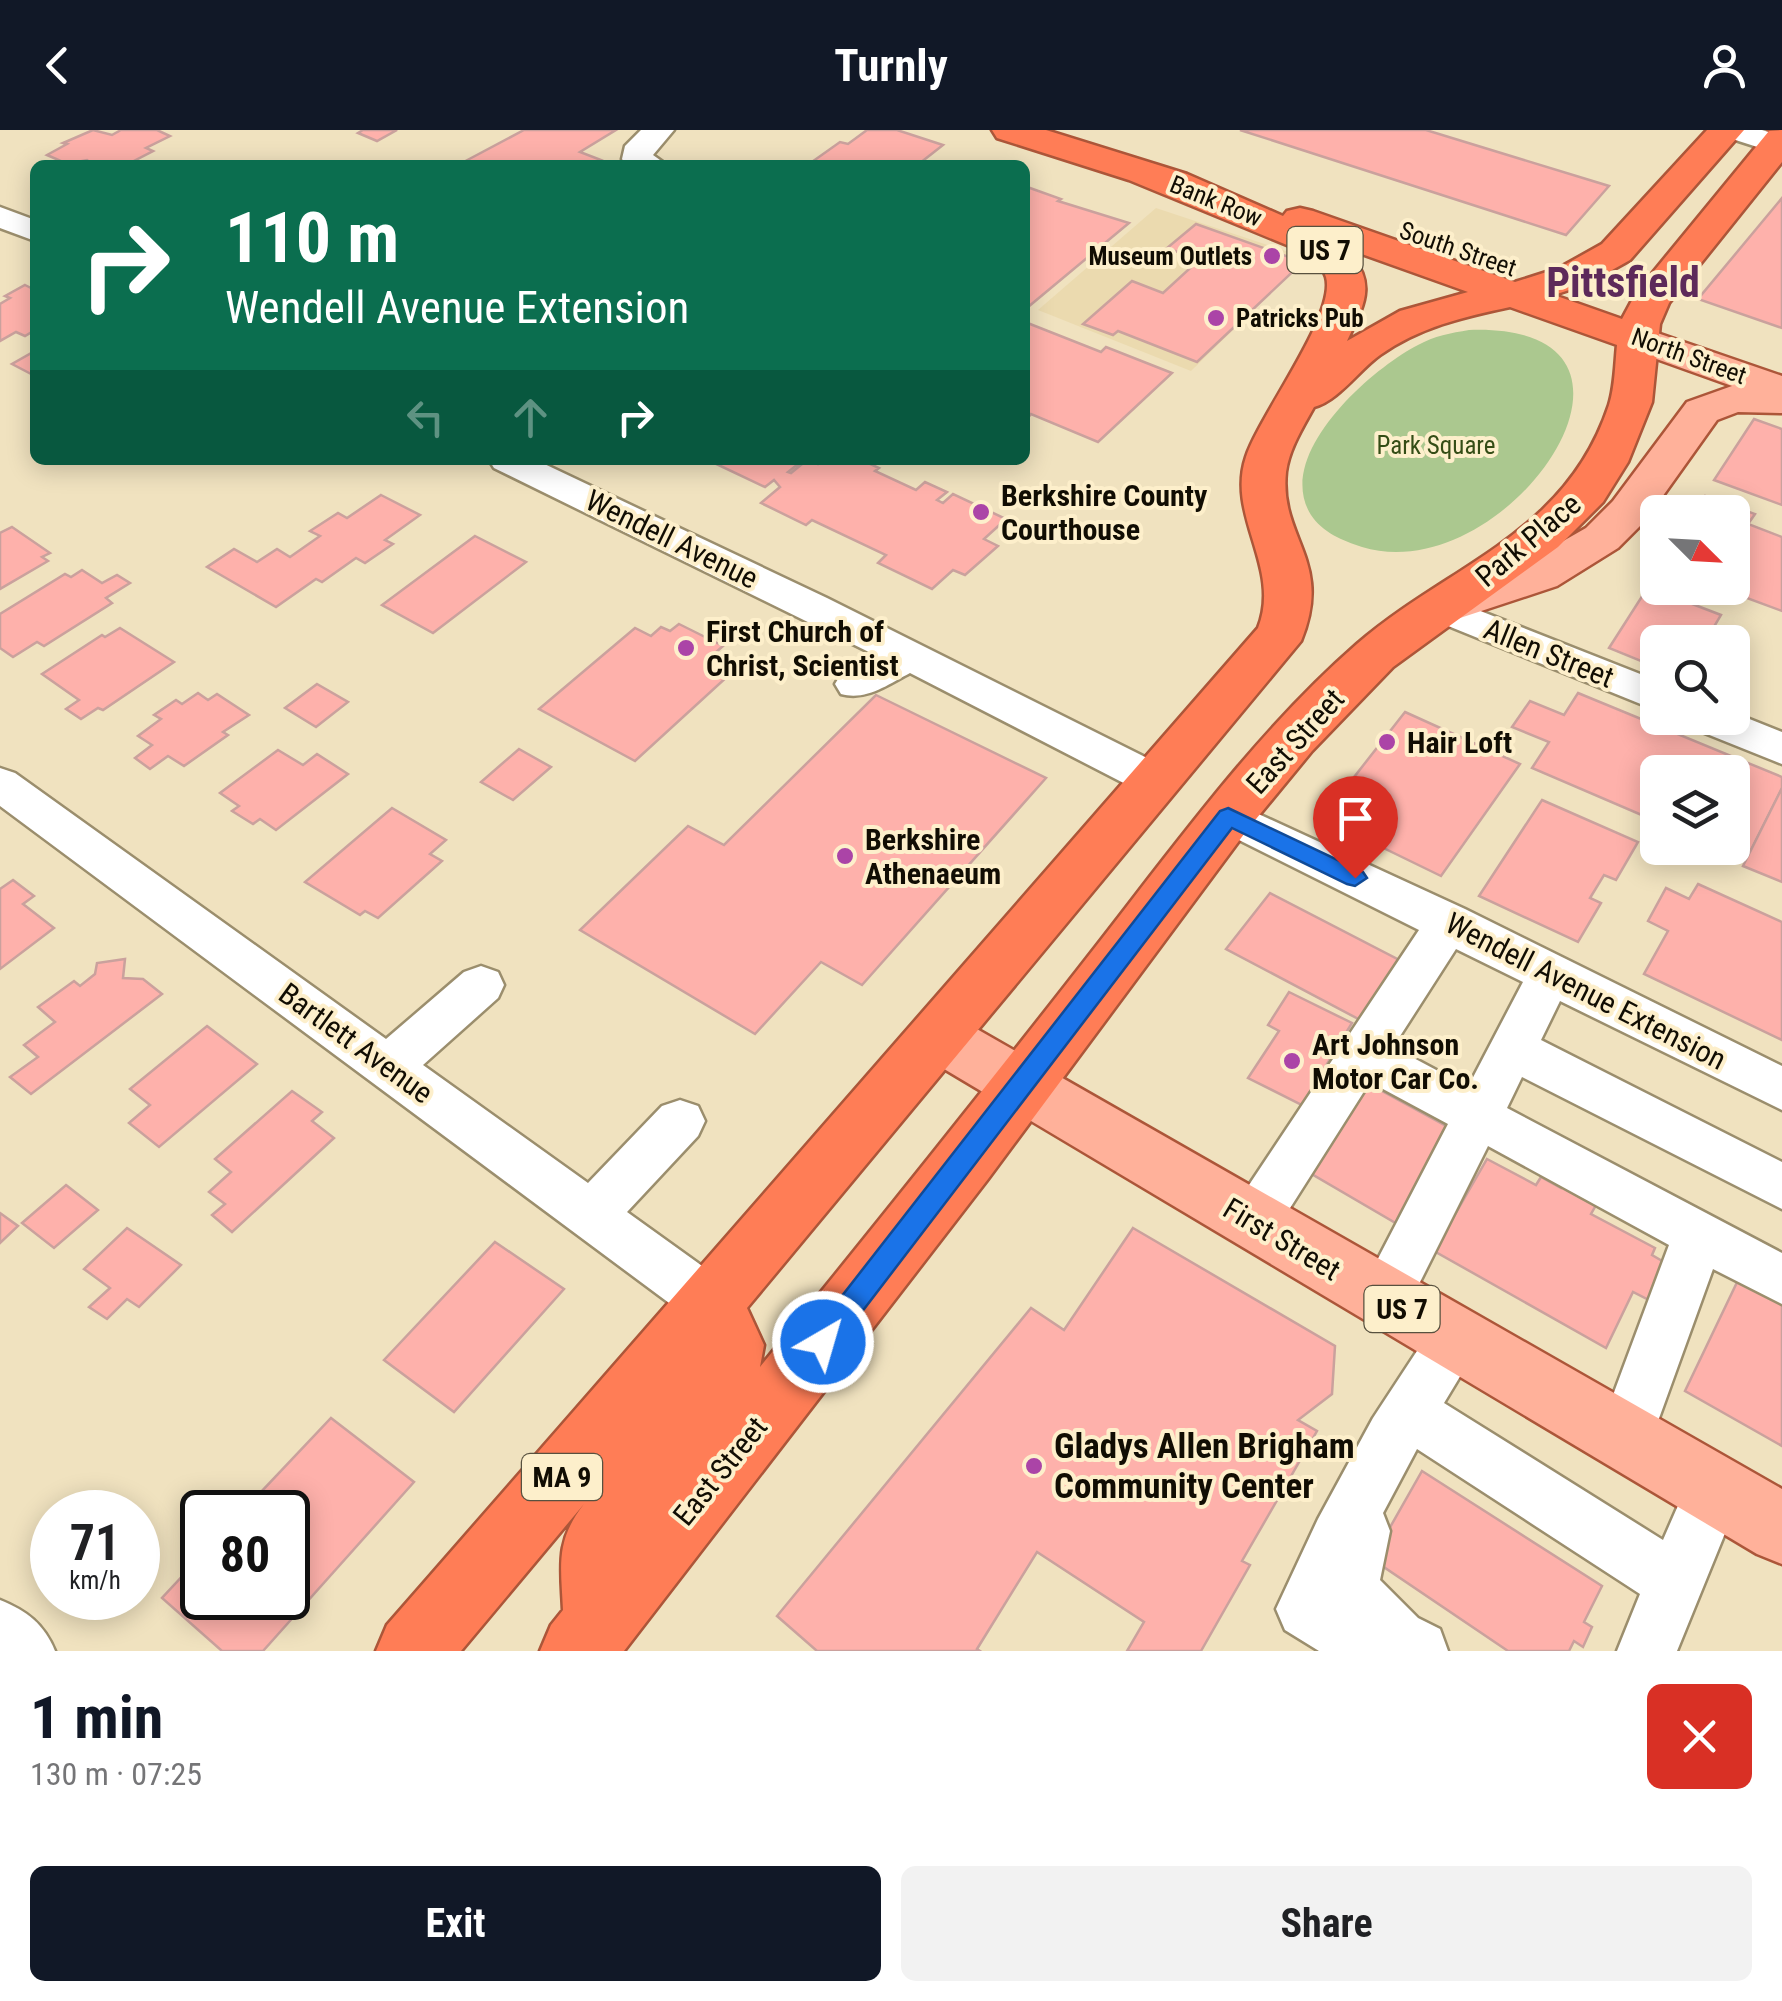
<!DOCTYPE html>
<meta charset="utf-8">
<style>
:root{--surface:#fff;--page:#f2f2f2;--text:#202124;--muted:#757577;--accent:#111827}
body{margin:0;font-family:"Roboto Condensed",sans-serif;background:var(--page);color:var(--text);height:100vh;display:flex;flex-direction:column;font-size:38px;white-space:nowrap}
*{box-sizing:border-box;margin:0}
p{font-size:32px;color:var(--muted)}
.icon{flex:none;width:55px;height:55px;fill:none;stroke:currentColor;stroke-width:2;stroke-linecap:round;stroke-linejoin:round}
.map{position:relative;height:1521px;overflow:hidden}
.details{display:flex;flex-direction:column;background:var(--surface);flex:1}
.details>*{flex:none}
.guide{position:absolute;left:30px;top:30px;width:1000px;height:305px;border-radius:15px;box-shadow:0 5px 25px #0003;background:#0b6e4f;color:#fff;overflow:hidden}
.needle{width:65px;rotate:114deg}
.tools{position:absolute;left:1640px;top:365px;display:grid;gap:20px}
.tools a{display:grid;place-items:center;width:110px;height:110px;border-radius:15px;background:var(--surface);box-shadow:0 5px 25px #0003;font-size:50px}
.speed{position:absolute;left:30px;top:1360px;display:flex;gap:20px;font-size:50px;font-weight:700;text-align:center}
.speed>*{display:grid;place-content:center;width:130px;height:130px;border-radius:50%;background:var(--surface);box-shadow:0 5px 25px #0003;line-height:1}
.speed small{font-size:25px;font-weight:400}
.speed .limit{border:5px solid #111;border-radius:15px;background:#fff;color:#111}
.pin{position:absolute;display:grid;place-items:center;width:85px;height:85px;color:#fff;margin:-102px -42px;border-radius:50% 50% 50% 0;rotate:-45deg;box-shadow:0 0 10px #0007}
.pin .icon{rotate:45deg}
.me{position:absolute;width:110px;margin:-55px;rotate:38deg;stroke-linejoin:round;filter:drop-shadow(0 0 8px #0008)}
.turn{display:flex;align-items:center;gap:35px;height:210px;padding:0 30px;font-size:45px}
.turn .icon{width:130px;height:130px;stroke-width:2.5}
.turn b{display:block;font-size:70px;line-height:85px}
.lanes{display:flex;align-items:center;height:95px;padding:0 30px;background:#0003;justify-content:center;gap:50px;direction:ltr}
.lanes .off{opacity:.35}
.round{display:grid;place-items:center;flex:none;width:105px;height:105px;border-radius:15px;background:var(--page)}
.headline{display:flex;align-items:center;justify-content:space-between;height:170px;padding:0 30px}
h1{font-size:60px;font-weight:700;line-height:75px;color:var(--accent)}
.button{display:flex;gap:20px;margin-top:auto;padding:20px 30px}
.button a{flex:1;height:115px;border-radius:15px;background:var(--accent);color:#fff;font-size:40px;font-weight:700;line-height:115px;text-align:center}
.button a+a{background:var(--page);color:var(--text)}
header{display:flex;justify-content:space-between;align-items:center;height:130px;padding:0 30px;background:var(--accent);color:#fff;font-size:45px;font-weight:700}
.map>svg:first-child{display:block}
.built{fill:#ebdaaf}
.green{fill:#abc88f}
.building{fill:#feb1ab;stroke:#caa19d;stroke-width:2.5}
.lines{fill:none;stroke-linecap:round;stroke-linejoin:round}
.minor-casing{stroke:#9b8e6d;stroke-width:5}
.major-casing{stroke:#ac5639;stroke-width:5}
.highway-casing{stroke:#ac5639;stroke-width:5}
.minor{fill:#fff;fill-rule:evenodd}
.major{fill:#ffb19a;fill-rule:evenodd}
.highway{fill:#ff7d56;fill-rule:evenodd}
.route{fill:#1a73e8;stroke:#114b97;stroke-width:2.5}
.poi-dot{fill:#ab44a7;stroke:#fdefcb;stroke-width:4}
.labels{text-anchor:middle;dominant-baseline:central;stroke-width:8;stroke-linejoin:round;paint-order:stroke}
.far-street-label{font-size:25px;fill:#110d03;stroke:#fdefcb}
.far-poi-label{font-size:25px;font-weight:bold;fill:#110d03;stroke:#fdefcb;text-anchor:end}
.far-park-label{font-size:25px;fill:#344d16;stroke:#fdefcb}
.shield{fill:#fdefcb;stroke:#58513f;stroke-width:2.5}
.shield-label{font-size:28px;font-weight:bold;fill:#110d03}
.poi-label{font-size:30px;font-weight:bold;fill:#110d03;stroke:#fdefcb;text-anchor:start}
.street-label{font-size:30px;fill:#110d03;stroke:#fdefcb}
.near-poi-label{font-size:35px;font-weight:bold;fill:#110d03;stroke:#fdefcb;text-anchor:start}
.far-town-label{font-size:42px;font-weight:bold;fill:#5d2a5a;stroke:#fdefcb}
</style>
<header><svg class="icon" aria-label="back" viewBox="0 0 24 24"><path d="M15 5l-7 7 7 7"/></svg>Turnly<svg class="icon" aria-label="person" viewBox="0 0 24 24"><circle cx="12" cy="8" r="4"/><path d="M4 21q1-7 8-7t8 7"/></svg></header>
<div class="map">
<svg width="1782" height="1521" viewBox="0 0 1782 1521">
<rect width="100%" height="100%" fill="#f0e2bf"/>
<polygon class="built" points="1156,78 1307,128 1191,241 1038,180"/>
<path class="green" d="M1469,200C1693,192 1508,462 1362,417C1343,411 1322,402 1311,385C1273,325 1371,239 1418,215C1434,206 1451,203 1469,200Z"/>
<g class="building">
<polygon points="93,0 112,5 121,0 157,0 170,6 146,18 153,21 126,35 87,35 91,33 87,30 61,35 57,33 61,31 47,25 67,14 63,13"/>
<polygon points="363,0 397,0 377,11 358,3"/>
<polygon points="524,0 616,0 580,22 601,30 593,35 458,35"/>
<polygon points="867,0 897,0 943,15 920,33 909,35 809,34 840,12 848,14"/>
<polygon points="1240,0 1426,0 1609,56 1566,105"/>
<polygon points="1030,58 1061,69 1058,71 1129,93 1028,177 1025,176 1025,59"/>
<polygon points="1782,68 1782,198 1698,169"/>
<polygon points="1196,94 1303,132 1197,232 1118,201 1113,205 1083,194 1132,151 1163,163 1199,130 1167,118"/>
<polygon points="25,155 35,160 35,200 25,206 16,202 0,211 0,174 10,168 5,166"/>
<polygon points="1025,192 1101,222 1106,217 1172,243 1098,312 1031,284 1027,289"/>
<polygon points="35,221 35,246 12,234"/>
<polygon points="1754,289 1782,299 1782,375 1714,350"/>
<polygon points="708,330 803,330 788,342 791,343 807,330 818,334 823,330 862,330 879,338 875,341 916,360 925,352 947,362 937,370 943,373 953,364 1006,389 984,409 998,416 965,445 953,440 932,459 878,433 886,425 812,390 806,395 761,373 780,357 774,350 765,357"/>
<polygon points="381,365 420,385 385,410 393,414 365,433 356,428 322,452 316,449 276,477 207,437 234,419 257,432 277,419 290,427 320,406 310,401 338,383 347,388"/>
<polygon points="1705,366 1755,384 1748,394 1782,407 1782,481 1720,458 1732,458 1732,382 1695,382"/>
<polygon points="12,397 50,423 42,427 48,431 0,459 0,403"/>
<polygon points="475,406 526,432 433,503 382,475"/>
<polygon points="82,440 102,453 117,445 130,453 106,468 112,473 44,516 37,512 13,527 0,518 0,484 65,444 71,447"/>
<polygon points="1648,457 1721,485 1705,512 1658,512 1658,538 1609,518"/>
<polygon points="679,494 723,516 714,524 722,528 713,536 729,545 635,631 539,579 635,498 651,506 661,497 670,501"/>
<polygon points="120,498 174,532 103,580 98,578 81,589 66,579 79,570 42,544 102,505 105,507"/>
<polygon points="317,554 348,572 316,597 285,578"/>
<polygon points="198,563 208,570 217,564 249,585 223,602 228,605 184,636 168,626 150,639 135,628 152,615 138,606 161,589 154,585 176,570 182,574"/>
<polygon points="1578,563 1782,647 1782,658 1746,730 1717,718 1732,718 1732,642 1658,642 1658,692 1532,638 1549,612 1512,597 1530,571 1564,585"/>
<polygon points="876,565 1046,648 862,855 821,832 755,904 580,800 688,696 724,715"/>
<polygon points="1405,582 1520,634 1441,746 1322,688"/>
<polygon points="519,619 551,637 513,670 481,652"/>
<polygon points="278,620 303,635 317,624 348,644 276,700 260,689 253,694 232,681 239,676 220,663"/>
<polygon points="1782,658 1782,752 1743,736"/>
<polygon points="1542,670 1638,712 1616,750 1604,745 1590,768 1601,773 1578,812 1479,766"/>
<polygon points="392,678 446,710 430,724 442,731 378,788 365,781 360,785 305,752"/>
<polygon points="13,750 34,766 23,774 54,798 0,839 0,759"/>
<polygon points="1698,754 1782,792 1782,910 1644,844 1668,801 1648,791 1666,758 1689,769"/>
<polygon points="1270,763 1405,833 1364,892 1226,819"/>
<polygon points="125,829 123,848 143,849 162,864 31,964 10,947 38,927 24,915 55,892 38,877 74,851 80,856 95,844 97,833"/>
<polygon points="1289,862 1352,893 1302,975 1248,948 1279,901 1268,895"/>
<polygon points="207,896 257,934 159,1017 129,993 150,975 130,959"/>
<polygon points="1358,948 1457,1002 1399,1095 1298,1036"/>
<polygon points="292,961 322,982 312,991 334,1008 232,1102 212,1085 225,1074 209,1062 231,1042 215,1029"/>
<polygon points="1487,1029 1536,1055 1541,1047 1561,1058 1569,1042 1604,1061 1591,1084 1655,1118 1652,1125 1669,1135 1651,1171 1633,1162 1606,1218 1434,1121"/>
<polygon points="66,1055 98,1080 54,1118 22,1093"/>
<polygon points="0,1083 18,1096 0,1113"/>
<polygon points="127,1098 181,1135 139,1177 127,1169 107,1189 89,1177 110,1158 84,1139"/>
<polygon points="1133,1098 1335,1216 1332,1264 1298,1290 1317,1301 1242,1431 1250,1435 1201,1521 1127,1521 1144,1492 1037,1422 977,1519 980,1521 817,1521 777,1486 1031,1178 1064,1200"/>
<polygon points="495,1112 564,1159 454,1282 384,1230"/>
<polygon points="1741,1144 1782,1166 1782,1316 1685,1261"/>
<polygon points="331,1288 414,1352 263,1521 222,1521 162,1468 202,1425 202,1468 288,1468 288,1382 242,1382"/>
<polygon points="1422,1341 1602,1456 1584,1492 1592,1497 1583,1517 1574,1511 1569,1521 1508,1521 1372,1429"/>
</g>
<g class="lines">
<defs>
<g id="minor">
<polygon points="641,0 674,0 653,25 667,35 626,35 622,29 625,16"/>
<polygon points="1718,0 1762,0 1782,6 1782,25 1723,6"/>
<polygon points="0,77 35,90 35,111 0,98"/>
<path d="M489,330H536L827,468L1173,641L1179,652L1173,663L1158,668L1143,663L910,543C887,555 866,571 841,564L835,554L841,544L877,526L494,338Z"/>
<polygon points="1440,465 1658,551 1658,581 1426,487 1420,478 1426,469"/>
<polygon points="1732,582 1782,602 1782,634 1692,598 1686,588 1732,588"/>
<polygon points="0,638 15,643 386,909 464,842 481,836 498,842 504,855 498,868 423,935 588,1053 662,976 680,970 698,976 705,991 698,1006 627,1082 730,1156 738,1173 730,1190 711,1198 692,1190 0,676"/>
<path d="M1228,670L1465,779L1782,936V980L1560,871L1541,910L1782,1032V1079L1522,947L1507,978L1782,1123V1174L1713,1139L1645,1327L1625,1335L1605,1327L1597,1308L1669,1115L1488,1016L1403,1186L1384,1193L1365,1186L1357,1169L1448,994L1370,952L1271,1108L1253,1115L1235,1108L1227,1092L1235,1076L1419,800L1213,697L1206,686L1213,675ZM1456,819L1523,852L1468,957L1393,917Z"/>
<polygon points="1455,1185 1474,1192 1482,1210 1444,1273 1663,1410 1694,1339 1714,1331 1734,1339 1743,1359 1677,1521 1617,1521 1640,1464 1417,1319 1383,1383 1390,1401 1380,1450 1418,1488 1440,1499 1448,1521 1319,1521 1285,1500 1276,1479 1318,1389 1373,1288 1436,1192"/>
<path d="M0,1470C27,1481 44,1494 55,1521H0Z"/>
</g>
<g id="major">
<polygon points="1637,196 1782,246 1782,283 1738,282 1717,290 1645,391 1618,418 1557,456 1457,489 1440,494 1423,489 1416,478 1423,467 1523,434 1586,398 1613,371 1687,272 1732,256 1623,217 1617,208 1623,199"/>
<polygon points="940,883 961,890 1782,1359 1782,1434 1757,1424 919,924 911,907 919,890"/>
</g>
<path id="highway" d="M992,0H1046L1187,44L1283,86L1287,81L1300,78L1313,81L1515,152L1559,138L1602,114L1707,0H1744L1630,130L1587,154L1554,165L1622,189L1636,163L1769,1L1782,0V32L1669,173L1660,194L1652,272L1628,332L1603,372L1558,417L1393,537L1312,621L1247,700L988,1049L624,1521H540L551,1495L563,1480C561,1436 555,1411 584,1374L461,1521H376L387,1495L1258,498C1282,438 1226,386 1246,327C1259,286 1337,184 1326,147C1322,134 1309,127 1299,120L1129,50L997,8ZM1345,118L1468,162L1400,181L1347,211C1365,173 1378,152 1345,118ZM1510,177L1617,215C1615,234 1615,256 1609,275C1566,405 1451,433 1357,514C1253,605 1171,721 1086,829C979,966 870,1102 760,1237L764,1215L747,1178L1301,511C1334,430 1279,409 1286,342C1289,319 1303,297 1314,277C1338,271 1359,240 1380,225C1420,197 1463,187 1510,177Z"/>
</defs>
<use href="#minor" class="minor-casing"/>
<use href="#major" class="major-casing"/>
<use href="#highway" class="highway-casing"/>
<use href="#minor" class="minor"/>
<use href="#major" class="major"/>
<use href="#highway" class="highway"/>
</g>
<polygon class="route" points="1228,678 1363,742 1367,748 1355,756 1347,754 1232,698 832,1221 823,1225 813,1221 809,1212 813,1203 1220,681"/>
<g class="poi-dot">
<circle cx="1272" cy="126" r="10"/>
<circle cx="1216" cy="188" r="10"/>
<circle cx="981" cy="382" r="10"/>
<circle cx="686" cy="518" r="10"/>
<circle cx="1387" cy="612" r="10"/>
<circle cx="845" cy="726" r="10"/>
<circle cx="1292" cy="931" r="10"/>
<circle cx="1034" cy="1336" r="10"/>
</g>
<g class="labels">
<g class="far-street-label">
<text transform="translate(1216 71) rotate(22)">Bank Row</text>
<text transform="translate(1458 119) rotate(19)">South Street</text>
<text transform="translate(1689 226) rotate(20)">North Street</text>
</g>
<g class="far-poi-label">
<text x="1252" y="126">Museum Outlets</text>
<text x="1236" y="188" text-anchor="start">Patricks Pub</text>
</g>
<g class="far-park-label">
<text x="1436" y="315">Park Square</text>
</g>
<g class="shield">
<rect x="1287.5" y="97" width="75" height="46" rx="8"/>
<rect x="1364.5" y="1156" width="75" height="46" rx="8"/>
<rect x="522" y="1324" width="80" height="46" rx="8"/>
</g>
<g class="shield-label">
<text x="1325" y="120">US 7</text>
<text x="1402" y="1179">US 7</text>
<text x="562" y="1347">MA 9</text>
</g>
<g class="poi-label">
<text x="1001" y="365">Berkshire County<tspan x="1001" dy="34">Courthouse</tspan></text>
<text x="706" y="501">First Church of<tspan x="706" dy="34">Christ, Scientist</tspan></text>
<text x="1407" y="612">Hair Loft</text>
<text x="865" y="709">Berkshire<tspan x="865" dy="34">Athenaeum</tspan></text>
<text x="1312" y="914">Art Johnson<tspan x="1312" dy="34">Motor Car Co.</tspan></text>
</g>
<g class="street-label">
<text transform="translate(672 409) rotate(26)">Wendell Avenue</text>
<text transform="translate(1528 410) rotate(-40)">Park Place</text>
<text transform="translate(1549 523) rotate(22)">Allen Street</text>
<text transform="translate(1295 611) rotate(-48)">East Street</text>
<text transform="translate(1586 861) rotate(27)">Wendell Avenue Extension</text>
<text transform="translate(356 913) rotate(36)">Bartlett Avenue</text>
<text transform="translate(1282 1109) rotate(31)">First Street</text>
<text transform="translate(720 1341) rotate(-51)">East Street</text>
</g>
<g class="near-poi-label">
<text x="1054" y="1316">Gladys Allen Brigham<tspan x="1054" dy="40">Community Center</tspan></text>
</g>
<g class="far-town-label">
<text x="1623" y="152">Pittsfield</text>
</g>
</g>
</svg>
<div class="tools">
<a><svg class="needle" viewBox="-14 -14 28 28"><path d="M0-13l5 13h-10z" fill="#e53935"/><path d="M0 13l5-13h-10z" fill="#757577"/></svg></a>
<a><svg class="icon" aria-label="search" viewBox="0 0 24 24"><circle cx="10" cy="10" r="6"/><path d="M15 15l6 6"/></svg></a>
<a><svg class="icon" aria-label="layers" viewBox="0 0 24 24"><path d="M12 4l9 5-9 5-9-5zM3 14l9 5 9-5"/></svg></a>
</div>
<div class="speed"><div>71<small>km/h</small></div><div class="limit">80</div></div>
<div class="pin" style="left:1355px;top:748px;background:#d93025"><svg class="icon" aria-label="arrive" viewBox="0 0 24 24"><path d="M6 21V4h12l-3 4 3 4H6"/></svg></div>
<svg class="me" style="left:823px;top:1212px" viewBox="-20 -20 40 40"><circle r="17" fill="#1a73e8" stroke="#fff" stroke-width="3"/><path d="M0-11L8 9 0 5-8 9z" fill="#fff"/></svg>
<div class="guide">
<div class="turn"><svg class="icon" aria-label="right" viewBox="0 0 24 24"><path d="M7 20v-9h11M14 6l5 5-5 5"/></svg><div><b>110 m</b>Wendell Avenue Extension</div></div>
<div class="lanes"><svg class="icon off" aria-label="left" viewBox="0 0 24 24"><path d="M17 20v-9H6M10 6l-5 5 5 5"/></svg><svg class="icon off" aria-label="ahead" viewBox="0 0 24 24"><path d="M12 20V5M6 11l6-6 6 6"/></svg><svg class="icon" aria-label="right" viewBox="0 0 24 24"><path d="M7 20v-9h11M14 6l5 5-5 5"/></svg></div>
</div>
</div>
<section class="details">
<div class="headline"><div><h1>1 min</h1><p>130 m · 07:25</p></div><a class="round" style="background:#d93025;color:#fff"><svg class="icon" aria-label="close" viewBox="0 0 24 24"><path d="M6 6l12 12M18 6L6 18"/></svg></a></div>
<div class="button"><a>Exit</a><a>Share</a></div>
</section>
